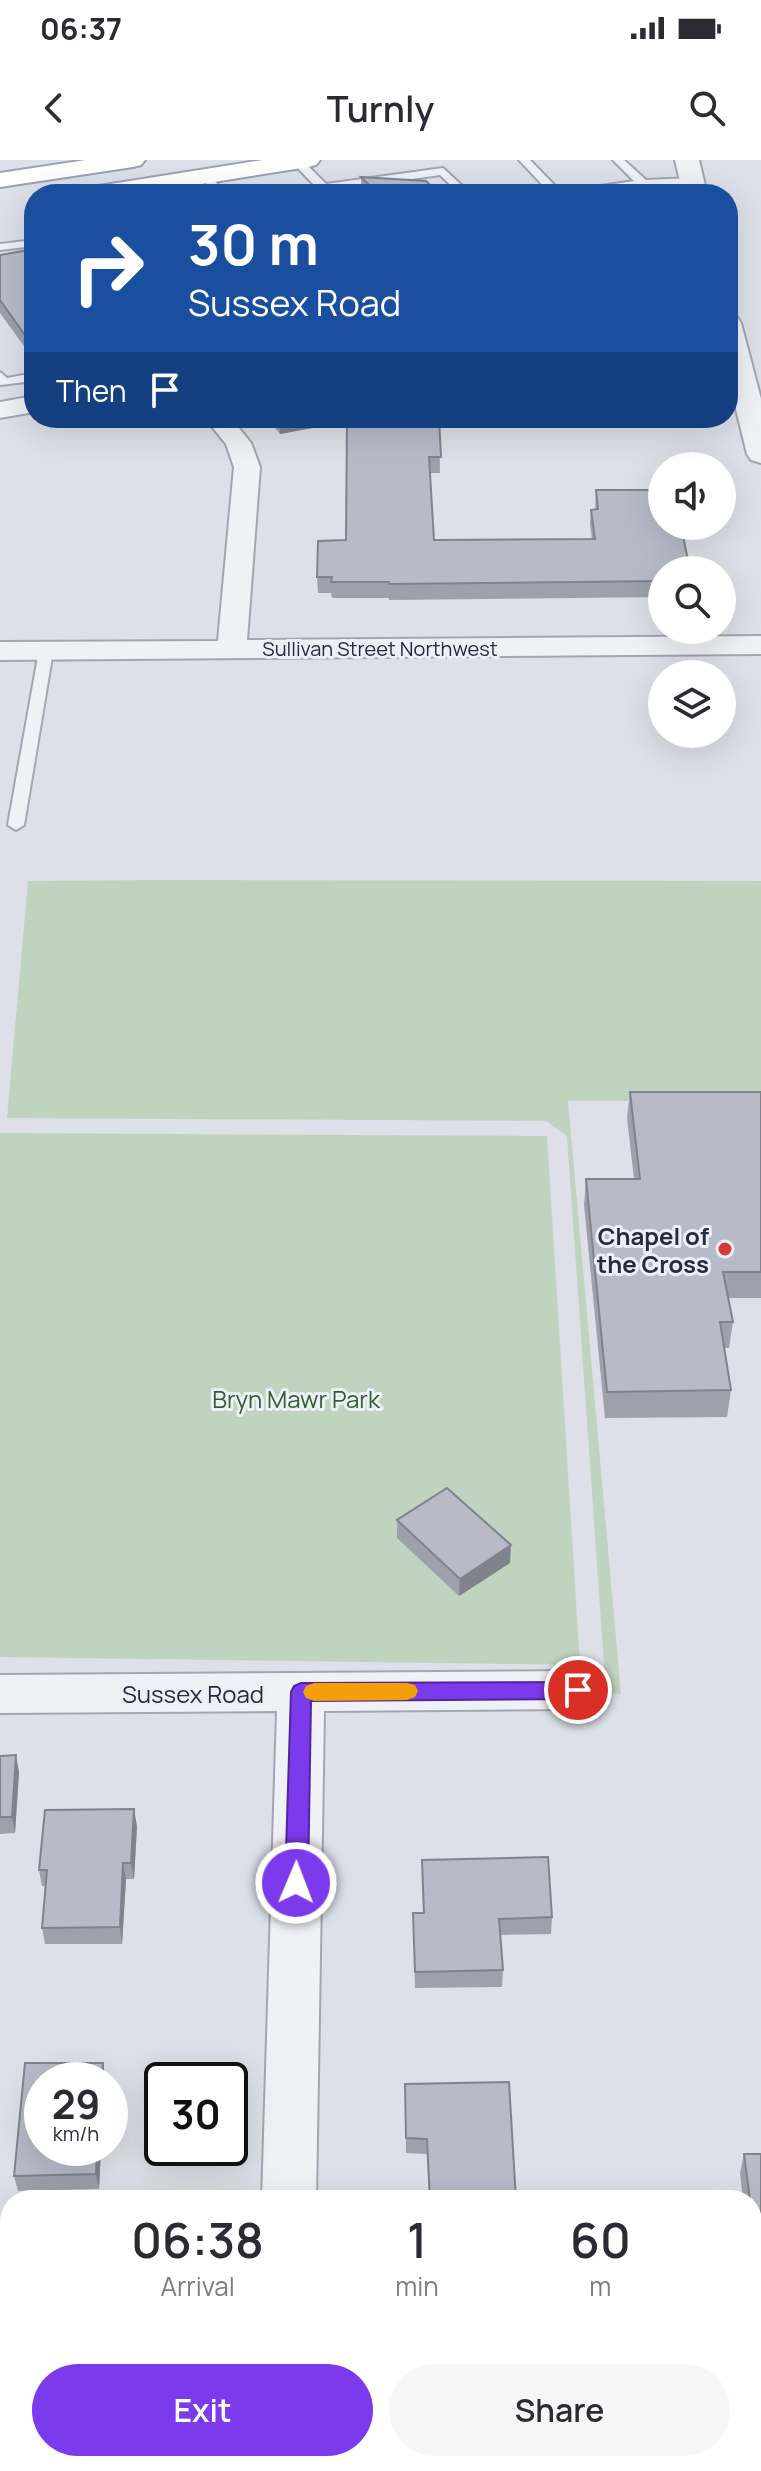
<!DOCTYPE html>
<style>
:root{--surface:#fff;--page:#f7f7f7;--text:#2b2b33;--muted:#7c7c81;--accent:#7c3aed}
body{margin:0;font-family:Manrope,sans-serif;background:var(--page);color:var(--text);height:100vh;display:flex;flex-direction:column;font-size:30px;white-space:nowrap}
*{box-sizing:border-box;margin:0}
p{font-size:26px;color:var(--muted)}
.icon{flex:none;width:44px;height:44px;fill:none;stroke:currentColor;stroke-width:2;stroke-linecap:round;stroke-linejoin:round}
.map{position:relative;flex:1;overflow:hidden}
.sheet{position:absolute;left:0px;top:2030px;width:762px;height:282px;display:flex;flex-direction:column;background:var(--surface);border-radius:32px 32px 0 0;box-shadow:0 8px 32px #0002}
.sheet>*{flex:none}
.banner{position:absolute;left:24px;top:24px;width:714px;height:244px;border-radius:32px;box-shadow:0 8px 32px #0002;background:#1a4fa0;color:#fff;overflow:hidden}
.fabs{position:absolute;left:648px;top:292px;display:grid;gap:16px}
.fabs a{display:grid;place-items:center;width:88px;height:88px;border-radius:50%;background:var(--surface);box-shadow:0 8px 32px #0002;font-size:40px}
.speed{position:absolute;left:24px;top:1902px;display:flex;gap:16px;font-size:40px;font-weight:700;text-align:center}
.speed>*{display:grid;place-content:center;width:104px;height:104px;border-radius:50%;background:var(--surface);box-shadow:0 8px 32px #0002;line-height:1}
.speed small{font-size:20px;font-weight:400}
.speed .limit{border:4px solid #111;border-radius:12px;background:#fff;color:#111}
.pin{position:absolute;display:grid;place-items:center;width:68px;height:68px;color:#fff;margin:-34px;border:4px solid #fff;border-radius:50%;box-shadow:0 2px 8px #0007}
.me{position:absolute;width:88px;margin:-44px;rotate:1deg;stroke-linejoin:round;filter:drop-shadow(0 0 6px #0008)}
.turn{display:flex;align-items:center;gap:28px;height:168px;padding:0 32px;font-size:36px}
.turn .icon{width:104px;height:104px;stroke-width:2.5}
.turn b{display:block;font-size:56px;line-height:68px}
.then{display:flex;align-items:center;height:76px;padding:0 32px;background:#0003;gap:16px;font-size:30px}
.eta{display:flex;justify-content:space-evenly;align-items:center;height:136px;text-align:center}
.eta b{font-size:48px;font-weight:600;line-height:56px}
.cta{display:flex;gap:16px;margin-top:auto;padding:16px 32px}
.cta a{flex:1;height:92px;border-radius:48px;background:var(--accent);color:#fff;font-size:32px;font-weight:600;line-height:92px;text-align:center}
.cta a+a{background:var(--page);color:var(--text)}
.status{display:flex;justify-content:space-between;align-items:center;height:56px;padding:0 40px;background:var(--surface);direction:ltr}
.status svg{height:22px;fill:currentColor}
header{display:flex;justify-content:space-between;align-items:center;height:104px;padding:0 32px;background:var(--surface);font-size:36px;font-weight:600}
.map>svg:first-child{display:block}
.green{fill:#c0d3be}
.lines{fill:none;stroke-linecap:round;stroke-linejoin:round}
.service-casing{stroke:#a2a6b2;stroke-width:4}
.minor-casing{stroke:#a2a6b2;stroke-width:4}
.tertiary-casing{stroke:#a2a6b2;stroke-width:4}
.primary-casing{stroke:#9ca2b5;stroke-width:4}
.service{fill:#f0f1f6;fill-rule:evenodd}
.minor{fill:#f0f1f6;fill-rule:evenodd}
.tertiary{fill:#f0f1f6;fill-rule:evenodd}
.primary{fill:#fff;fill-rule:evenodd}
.wall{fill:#9da1ac}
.shaded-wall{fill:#80838c}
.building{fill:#b7bbc8;stroke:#80838c;stroke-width:2}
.route{fill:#7c3aed;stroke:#51269a;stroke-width:2}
.slow{fill:#f59e0b}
.poi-dot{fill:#d73839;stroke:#edeff6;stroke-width:3}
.labels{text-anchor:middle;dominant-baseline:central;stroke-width:6;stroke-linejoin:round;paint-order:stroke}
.far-street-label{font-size:20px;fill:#262b40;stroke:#edeff6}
.poi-label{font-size:24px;font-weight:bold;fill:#262b40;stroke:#edeff6;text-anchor:end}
.park-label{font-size:24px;fill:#345d32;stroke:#edeff6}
.street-label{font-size:24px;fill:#262b40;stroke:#edeff6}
</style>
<div class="status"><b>06:37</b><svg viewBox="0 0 49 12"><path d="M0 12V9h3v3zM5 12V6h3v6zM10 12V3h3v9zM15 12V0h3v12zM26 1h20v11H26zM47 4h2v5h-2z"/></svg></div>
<header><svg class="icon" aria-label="back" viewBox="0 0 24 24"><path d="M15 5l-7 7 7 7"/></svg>Turnly<svg class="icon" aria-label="search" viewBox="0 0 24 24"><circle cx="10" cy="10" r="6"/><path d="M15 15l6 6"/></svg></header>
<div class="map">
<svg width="761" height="2311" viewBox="0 0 761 2311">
<rect width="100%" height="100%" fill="#dde0e8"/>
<g class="green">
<polygon points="169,720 761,721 761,941 568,941 621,1534 606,1533 567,976 546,961 7,958 28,721"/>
<polygon points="0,973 547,976 580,1505 0,1497"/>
</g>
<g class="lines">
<defs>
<g id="service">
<polygon points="294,0 302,0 326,24 443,8 471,34 460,34 440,15 307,34 316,27 294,4"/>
<path d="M519,0H530L561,32L634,21L613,0H624L646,20L692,18L697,21L692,24C645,26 598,34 551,34Z"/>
<polygon points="201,14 209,14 226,34 215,34 200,16"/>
<polygon points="34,80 34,86 0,90 0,84"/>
<polygon points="0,212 7,218 34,213 34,221 0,225"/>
<polygon points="46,487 53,491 24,665 16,670 8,665 39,491"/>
</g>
<g id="minor">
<polygon points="34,236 34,252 0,258 0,242"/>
<polygon points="205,258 231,258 251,283 260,307 247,480 761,476 761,494 0,500 0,482 218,481 234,307 226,284"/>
<polygon points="578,1511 594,1517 601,1530 594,1543 578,1549 324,1551 316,2040 262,2040 277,1551 0,1553 0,1515"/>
<polygon points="254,2302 312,2302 311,2311 253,2311"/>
</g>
<g id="tertiary">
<polygon points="675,0 699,0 707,34 683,34"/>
<polygon points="728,155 737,157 741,163 761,239 761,303 751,300 747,294 728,217"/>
</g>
<g id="primary">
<polygon points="86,0 145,0 141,5 133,7 0,27 0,13"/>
<polygon points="263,0 320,0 316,5 308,7 138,34 80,34 83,29 92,27"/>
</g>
</defs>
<use href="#service" class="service-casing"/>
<use href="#minor" class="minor-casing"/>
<use href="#tertiary" class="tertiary-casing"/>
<use href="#primary" class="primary-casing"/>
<use href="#service" class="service"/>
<use href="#minor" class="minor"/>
<use href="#tertiary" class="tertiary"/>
<use href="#primary" class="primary"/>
</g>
<g class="wall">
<polygon points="361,17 439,34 343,34 343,28 361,26"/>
<polygon points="34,89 34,200 0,153 0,95"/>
<polygon points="267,258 439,258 440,313 430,313 434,380 592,379 590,365 591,350 595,350 596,330 662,410 662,437 389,440 389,438 332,438 331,433 318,433 317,417 346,380 347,262 280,274"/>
<polygon points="630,932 761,932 761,1138 728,1138 733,1162 729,1188 724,1188 731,1230 727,1257 605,1258 584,1045 586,1019 634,1019 627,958"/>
<polygon points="397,1360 510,1403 459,1436 397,1378"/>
<polygon points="0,1596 19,1612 15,1673 0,1674"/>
<polygon points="137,1666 134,1719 126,1719 122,1784 45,1784 42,1768 45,1726 42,1726 39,1710"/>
<polygon points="422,1700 552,1757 551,1774 500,1775 503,1810 502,1827 415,1828 413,1753 423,1753"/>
<polygon points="405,1924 516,2040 429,2040 427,1994 406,1993"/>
<polygon points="42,1988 101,1988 99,2029 18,2031 14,2016"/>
<polygon points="744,1994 761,1994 761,2168 759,2168 752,2111 752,2040 743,2040 740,2013"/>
<polygon points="10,2143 10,2297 4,2297 0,2284 3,2225 0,2225 0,2144"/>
</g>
<g class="shaded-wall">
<polygon points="279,258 348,258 348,261 280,274"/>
<polygon points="511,1385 510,1403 459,1436 460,1419"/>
<polygon points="16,1595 19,1612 15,1673 12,1657"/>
<polygon points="134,1649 137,1666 134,1719 131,1703"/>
<polygon points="123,1703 126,1719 122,1784 120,1767"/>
<polygon points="103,1903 106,1920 102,1920"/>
<polygon points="97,1988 101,1988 99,2029 96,2014"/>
</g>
<g class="building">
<polygon points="361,17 426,21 439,34 348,34 343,28 369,25"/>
<polygon points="34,89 34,185 32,185 0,140 0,95"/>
<polygon points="347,258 439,258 441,297 429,297 434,380 595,379 591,350 598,349 596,330 662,330 662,366 681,366 690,410 662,410 662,421 389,424 389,422 331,422 332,417 317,417 318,381 346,380"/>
<polygon points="630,932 761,932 761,1112 723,1112 733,1162 720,1162 731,1230 607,1232 586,1019 640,1019"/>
<polygon points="447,1328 511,1385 460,1419 397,1360"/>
<polygon points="16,1595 12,1657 0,1657 0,1596"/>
<polygon points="134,1649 131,1703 123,1703 120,1767 42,1768 47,1710 39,1710 45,1650"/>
<polygon points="548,1697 552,1757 499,1759 503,1810 415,1812 413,1753 424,1753 422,1700"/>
<polygon points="25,1903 103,1903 102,1920 42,1920 42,1988 97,1988 96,2014 14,2016"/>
<polygon points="509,1922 516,2040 430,2040 427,1979 406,1978 405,1924"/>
<polygon points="744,1994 761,1994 761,2126 752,2054 752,2040 750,2040"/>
<polygon points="10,2143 10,2283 0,2284 4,2211 0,2211 0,2144"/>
<polygon points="433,2302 528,2302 528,2311 434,2311"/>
</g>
<polygon class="route" points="578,1522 585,1524 588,1530 585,1536 578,1539 311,1541 308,1723 304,1730 296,1732 288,1730 285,1723 291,1532 294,1526 301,1523"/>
<polygon class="slow" points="314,1523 407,1523 415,1525 418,1531 415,1537 407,1540 314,1541 306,1538 303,1532 306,1526"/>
<circle class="poi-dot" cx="725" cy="1089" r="8"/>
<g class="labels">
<g class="far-street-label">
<text x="380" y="488">Sullivan Street Northwest</text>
</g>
<g class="poi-label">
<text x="709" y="1075">Chapel of<tspan x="709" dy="28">the Cross</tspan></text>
</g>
<g class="park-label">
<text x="296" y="1238">Bryn Mawr Park</text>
</g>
<g class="street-label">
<text x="193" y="1533">Sussex Road</text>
</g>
</g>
</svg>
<div class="fabs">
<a><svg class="icon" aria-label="sound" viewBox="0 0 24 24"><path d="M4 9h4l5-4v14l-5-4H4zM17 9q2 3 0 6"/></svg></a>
<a><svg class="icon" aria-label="search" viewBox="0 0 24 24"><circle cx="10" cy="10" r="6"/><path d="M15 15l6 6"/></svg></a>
<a><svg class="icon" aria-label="layers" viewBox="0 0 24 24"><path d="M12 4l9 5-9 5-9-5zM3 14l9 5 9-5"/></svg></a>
</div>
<div class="speed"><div>29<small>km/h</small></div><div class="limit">30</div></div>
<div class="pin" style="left:578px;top:1530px;background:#d93025"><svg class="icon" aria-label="arrive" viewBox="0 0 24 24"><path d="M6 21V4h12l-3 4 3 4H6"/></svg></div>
<svg class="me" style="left:296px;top:1723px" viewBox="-20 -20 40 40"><circle r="17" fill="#7c3aed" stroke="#fff" stroke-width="3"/><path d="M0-11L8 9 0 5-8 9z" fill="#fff"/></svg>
<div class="banner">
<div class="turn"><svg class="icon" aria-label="right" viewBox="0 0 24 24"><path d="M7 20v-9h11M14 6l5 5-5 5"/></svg><div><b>30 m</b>Sussex Road</div></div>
<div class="then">Then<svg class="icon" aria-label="arrive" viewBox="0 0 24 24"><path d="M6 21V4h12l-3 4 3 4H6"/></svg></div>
</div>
<section class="sheet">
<div class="eta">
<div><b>06:38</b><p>Arrival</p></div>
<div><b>1</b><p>min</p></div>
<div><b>60</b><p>m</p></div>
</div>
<div class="cta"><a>Exit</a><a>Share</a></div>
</section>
</div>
